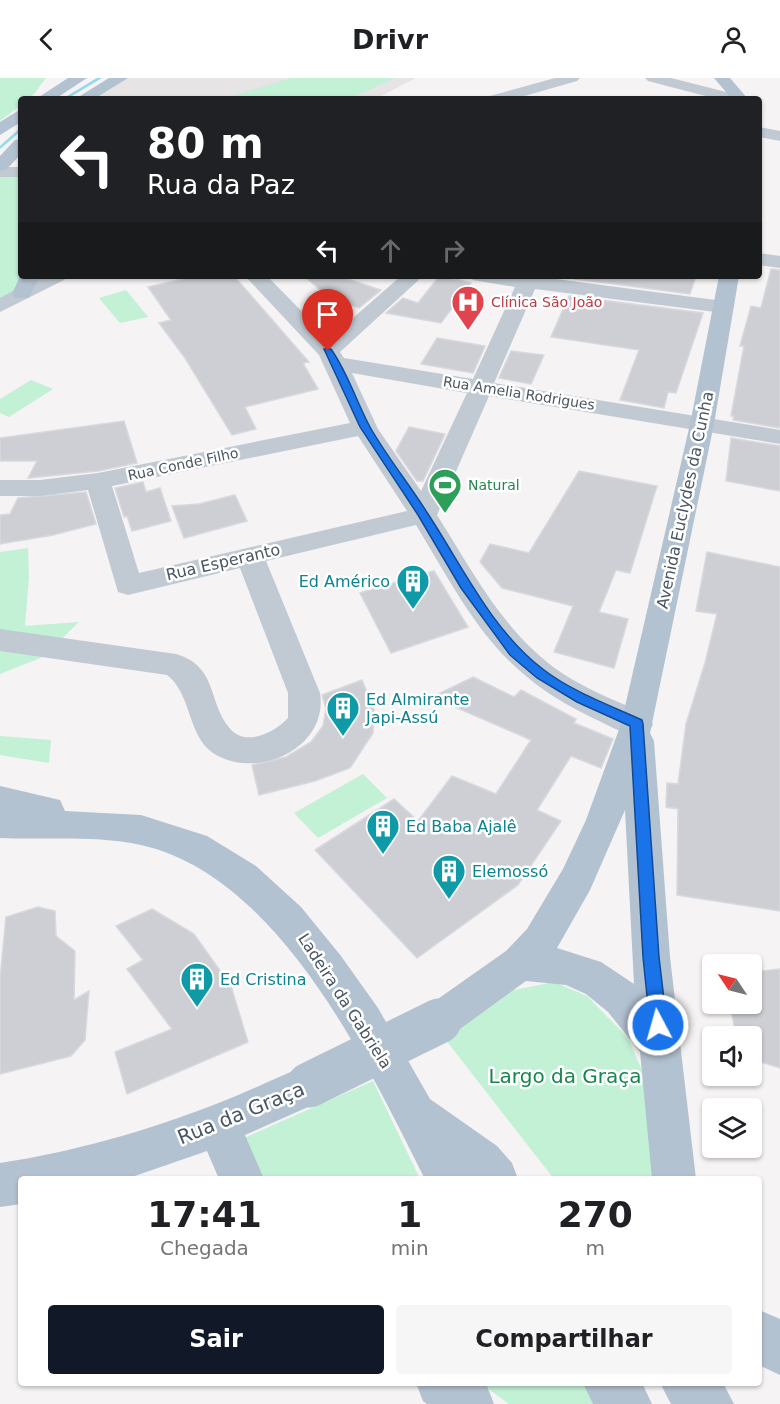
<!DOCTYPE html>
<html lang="pt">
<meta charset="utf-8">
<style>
:root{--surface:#fff;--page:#f6f6f6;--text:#202124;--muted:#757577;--accent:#111827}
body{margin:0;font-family:"DejaVu Sans",sans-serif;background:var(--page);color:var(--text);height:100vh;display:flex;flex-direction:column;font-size:22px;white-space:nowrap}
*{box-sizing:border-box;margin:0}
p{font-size:20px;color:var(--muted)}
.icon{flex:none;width:33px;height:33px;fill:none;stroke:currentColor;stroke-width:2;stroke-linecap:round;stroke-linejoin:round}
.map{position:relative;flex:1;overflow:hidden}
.side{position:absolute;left:18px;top:1098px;width:744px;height:210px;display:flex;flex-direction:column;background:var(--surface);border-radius:6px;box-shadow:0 2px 4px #0004}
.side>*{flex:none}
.hud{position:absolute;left:18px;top:18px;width:744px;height:183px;border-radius:6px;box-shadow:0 2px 4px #0004;background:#202124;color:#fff;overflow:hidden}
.needle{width:39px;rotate:305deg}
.fabs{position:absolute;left:702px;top:876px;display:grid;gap:12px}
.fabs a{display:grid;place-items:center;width:60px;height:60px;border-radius:6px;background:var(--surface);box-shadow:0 2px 4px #0004;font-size:30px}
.pin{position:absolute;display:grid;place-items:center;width:51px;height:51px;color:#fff;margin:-62px -26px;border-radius:50% 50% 50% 0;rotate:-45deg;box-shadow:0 0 6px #0007}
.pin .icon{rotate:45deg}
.me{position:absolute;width:66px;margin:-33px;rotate:354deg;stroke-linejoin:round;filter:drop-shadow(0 0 4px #0008)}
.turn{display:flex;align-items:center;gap:21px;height:126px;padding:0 30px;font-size:27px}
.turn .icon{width:78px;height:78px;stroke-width:2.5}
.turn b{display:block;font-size:42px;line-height:51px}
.lanes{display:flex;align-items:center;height:57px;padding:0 30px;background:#0003;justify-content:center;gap:30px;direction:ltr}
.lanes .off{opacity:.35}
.eta{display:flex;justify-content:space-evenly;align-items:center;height:102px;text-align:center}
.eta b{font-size:36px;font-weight:700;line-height:42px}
.action{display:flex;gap:12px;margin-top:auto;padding:12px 30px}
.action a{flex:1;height:69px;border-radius:6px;background:var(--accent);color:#fff;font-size:24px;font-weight:700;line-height:69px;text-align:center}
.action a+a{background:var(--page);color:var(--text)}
header{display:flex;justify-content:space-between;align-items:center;height:78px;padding:0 30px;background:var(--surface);font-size:27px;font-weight:700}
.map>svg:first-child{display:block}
.education{fill:#e6e4e5}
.green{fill:#c3f1d5}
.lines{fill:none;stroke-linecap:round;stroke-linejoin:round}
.stream{fill:#90daee;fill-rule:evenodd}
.building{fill:#cdcfd5;stroke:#d7d9de;stroke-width:1.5}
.minor{fill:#c1cad2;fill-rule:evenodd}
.major{fill:#b3c2d1;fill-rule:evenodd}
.major-bridge{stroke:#b3c2d1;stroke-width:45}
.route{fill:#1a73e8;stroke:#114b97;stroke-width:1.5}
.labels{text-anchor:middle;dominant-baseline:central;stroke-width:5;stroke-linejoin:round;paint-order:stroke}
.far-health-label{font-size:14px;fill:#be3a42;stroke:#fff;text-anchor:start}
.far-street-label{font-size:14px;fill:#4a5661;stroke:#fff}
.far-leisure-label{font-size:14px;fill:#27864d;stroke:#fff;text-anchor:start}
.street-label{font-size:16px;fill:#4a5661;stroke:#fff}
.culture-label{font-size:16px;fill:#0d838f;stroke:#fff;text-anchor:start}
.near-park-label{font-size:20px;fill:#17864f;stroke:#fff}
.near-street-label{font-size:20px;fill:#4a5661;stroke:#fff}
</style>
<header><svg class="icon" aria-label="back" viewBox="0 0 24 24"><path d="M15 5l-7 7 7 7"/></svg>Drivr<svg class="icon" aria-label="person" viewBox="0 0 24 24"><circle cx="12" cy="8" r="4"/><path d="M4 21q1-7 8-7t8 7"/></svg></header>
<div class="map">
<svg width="780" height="1326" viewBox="0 0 780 1326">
<rect width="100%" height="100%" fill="#f5f3f3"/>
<polygon class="education" points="128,0 416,0 375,21 93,21"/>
<g class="green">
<path d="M0,0H46C37,10 35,21 21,21V27L0,43Z"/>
<polygon points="291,0 395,0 349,21 226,20"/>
<polygon points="0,98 21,99 21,198 14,215 0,223"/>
<polygon points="126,212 148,239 120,245 99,220"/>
<polygon points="31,302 53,311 9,339 0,335 0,321"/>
<polygon points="28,470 29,499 25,548 79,544 43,579 0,596 0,474"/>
<polygon points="0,658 51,662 49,685 0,677"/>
<polygon points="363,696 387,720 318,760 294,735"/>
<polygon points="554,904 587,918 628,960 643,995 656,1101 554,1101 438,952 490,917"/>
<polygon points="373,1003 420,1101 264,1101 244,1060"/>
<polygon points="480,1305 587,1305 605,1326 509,1326"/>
</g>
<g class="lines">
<g class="stream">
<polygon points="97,0 102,0 67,21 62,21"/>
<polygon points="20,50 21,50 21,53 0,71 0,68"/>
</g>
</g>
<g class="building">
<polygon points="771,191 780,192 780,350 733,342 734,338 731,338 744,268 740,268 751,228 761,230"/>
<polygon points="196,198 234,198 309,284 303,285 318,311 245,329 256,351 232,357 185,280 159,245 171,242 148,209"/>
<polygon points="304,198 339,198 381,212 359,230 330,220"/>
<polygon points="577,198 696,198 690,216 575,201"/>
<polygon points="447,199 471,205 441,245 386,235 403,220 418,225 438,200"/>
<polygon points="569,218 703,235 676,315 668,314 664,330 620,322 639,272 551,259"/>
<polygon points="437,260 485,268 473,295 421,286"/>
<polygon points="511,273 544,277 531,306 499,300"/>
<polygon points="124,343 137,385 98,393 28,400 37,383 0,383 0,360"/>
<polygon points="409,349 445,356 423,403 417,403 396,373"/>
<polygon points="731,360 780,368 780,413 726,403"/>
<polygon points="579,393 657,408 630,495 616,492 599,534 628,541 614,590 554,574 573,528 502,510 480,484 490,466 529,475"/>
<polygon points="143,404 146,414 160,410 171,443 132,453 127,438 124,439 115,410"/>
<polygon points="86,414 96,446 53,457 0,466 0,437 10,436 18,420"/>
<polygon points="235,417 247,443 184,460 172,428 199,426"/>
<polygon points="707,474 780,489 780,833 677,817 678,731 666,729 667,705 678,706 686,646 705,585 717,536 696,533"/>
<polygon points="434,493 468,549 391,575 360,515"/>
<polygon points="473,599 514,619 521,612 576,641 574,645 613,661 601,690 571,678 537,732 561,743 518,807 417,880 315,772 394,721 418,743 452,698 496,716 531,662 432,619"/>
<polygon points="362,602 374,631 373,655 350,690 315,703 259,717 252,687 286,679 311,664 323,648 326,631 322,617"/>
<polygon points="38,829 55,833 56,858 75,873 74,922 89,913 85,962 71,978 0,996 0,901 6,839"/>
<polygon points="152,831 194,856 231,908 248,964 127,1016 115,974 172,951 127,891 143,882 116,848"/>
<polygon points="780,891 780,990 752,981 752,958 736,958 730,926 752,926 752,894"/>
</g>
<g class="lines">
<g class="minor">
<polygon points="555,0 580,0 577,3 514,21 488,21 490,18"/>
<polygon points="645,0 671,0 742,18 744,21 717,21 648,3"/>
<polygon points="759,49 780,53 780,63 759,59"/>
<rect x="0" y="89" width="21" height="10"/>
<polygon points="759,175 780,178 780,190 759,187"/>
<polygon points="41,198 67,198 64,202 0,234 0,220"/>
<path d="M245,198H267L329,261L401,198H423L340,274L344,280L473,301L515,209L473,202L470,198H533L731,224L734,229L731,234L723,235L535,211L494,305L780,352V366L489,318L437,437C473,494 505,557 562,595C589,613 619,624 649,637L653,646L649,655C630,661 614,650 597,642C496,595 471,538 416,447L266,483L320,615C329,671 255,703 213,675C187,657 192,616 167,597L0,573V551L176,576C217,588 208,622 228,648C243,670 273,656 288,640V615L240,490L128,517L118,514L88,412L40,418H0V402H40L98,395L350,345L319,277ZM352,295L467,315L421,413L378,351ZM358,358L407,433L139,495L112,408Z"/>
</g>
<g class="major">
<polygon points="68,0 87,0 55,21 36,21"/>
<polygon points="109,0 128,0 94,21 75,21"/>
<polygon points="714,0 730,0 748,21 732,21"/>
<polygon points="21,31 21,44 0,57 0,44"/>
<polygon points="21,61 21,76 6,92 0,93 0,78 15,62"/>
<polygon points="21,196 40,198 29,220 15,220 12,216"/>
<path d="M719,198H739L714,346L650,655L654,663L670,879L696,1101H652L640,974L608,934L586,916L566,907L526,903L453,956L439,962L425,956L419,943L425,930L506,873L527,851L563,791L586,742L621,646L690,346ZM625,732L634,906L601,884L557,870L590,812Z"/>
<path d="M0,708L60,722L65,733L141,737L207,758L256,788L301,829L341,878L378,930L430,1021L497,1068L512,1085L518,1101H425C367,986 279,798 141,767C96,757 46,762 0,760Z"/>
<path d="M309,986L324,992L330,1007L324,1022L245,1057L264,1101H219L207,1073L126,1101H21V1126L0,1129V1085C72,1074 147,1053 216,1026C247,1014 278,999 309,986Z"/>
<polygon points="759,1232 780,1241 780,1297 759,1287"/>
<polygon points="416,1305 483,1305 487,1308 494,1326 427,1326 423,1323"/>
<polygon points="583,1305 642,1305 652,1326 593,1326"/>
<polygon points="660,1305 723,1305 734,1326 671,1326"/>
</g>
<polyline class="major-bridge" points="309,1007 439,943"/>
</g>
<path class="route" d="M324,271H331C348,295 356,323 370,349C387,379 410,407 428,436C463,489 492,553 544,592C573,614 609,627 642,642L643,646L659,879L667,947L664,953L658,955L652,953L650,947L643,879L630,648L577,624L537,600L510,577L461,510L418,437L360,349Z"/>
<defs>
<symbol id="hospital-pin" viewBox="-11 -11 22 30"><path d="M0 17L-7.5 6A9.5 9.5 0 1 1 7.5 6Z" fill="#e0444e" stroke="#fff"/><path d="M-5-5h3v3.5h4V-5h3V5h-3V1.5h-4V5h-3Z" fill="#fff"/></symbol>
<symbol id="stadium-pin" viewBox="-11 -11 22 30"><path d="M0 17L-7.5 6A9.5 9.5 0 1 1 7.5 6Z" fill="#2e9e5b" stroke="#fff"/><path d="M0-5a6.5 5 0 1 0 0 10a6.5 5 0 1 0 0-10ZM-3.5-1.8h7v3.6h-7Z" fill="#fff"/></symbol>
<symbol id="building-pin" viewBox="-11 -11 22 30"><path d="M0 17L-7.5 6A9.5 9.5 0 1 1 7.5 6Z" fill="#0f9aa8" stroke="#fff"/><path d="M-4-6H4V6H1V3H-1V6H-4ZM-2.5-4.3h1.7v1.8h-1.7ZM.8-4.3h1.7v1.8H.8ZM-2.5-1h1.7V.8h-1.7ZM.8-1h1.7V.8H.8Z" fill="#fff"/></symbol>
</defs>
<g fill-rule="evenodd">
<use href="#hospital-pin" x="449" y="205" width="38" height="52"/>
<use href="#stadium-pin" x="426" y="388" width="38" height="52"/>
<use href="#building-pin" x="394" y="484" width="38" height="52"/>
<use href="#building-pin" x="324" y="611" width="38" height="52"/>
<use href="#building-pin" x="364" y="729" width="38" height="52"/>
<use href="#building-pin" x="430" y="774" width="38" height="52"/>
<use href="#building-pin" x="178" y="882" width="38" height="52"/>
</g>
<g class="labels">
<g class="far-health-label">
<text x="491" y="224">Clínica São João</text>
</g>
<g class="far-street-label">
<text transform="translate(519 315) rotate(9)">Rua Amelia Rodrigues</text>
<text transform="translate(183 386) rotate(-12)">Rua Conde Filho</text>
</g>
<g class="far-leisure-label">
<text x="468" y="407">Natural</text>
</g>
<g class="street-label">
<text transform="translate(685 422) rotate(-78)">Avenida Euclydes da Cunha</text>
<text transform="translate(223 484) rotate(-13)">Rua Esperanto</text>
<text transform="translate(345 923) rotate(57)">Ladeira da Gabriela</text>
</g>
<g class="culture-label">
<text x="390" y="503" text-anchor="end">Ed Américo</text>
<text x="366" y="621">Ed Almirante<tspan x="366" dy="18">Japi-Assú</tspan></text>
<text x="406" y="748">Ed Baba Ajalê</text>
<text x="472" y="793">Elemossó</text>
<text x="220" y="901">Ed Cristina</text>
</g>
<g class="near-park-label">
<text x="565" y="998">Largo da Graça</text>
</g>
<g class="near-street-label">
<text transform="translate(241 1035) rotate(-22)">Rua da Graça</text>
</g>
</g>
</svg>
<div class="fabs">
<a><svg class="needle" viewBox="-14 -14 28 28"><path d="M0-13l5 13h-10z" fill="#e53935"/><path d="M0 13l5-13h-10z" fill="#757577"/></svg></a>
<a><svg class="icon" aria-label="sound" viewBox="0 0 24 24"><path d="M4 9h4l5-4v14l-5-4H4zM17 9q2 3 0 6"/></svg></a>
<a><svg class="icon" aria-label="layers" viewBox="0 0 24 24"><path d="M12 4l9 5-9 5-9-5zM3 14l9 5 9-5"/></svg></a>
</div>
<div class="pin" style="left:328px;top:273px;background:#d93025"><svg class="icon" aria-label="arrive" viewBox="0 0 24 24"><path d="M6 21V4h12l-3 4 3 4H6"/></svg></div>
<svg class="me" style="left:658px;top:947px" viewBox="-20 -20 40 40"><circle r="17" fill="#1a73e8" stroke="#fff" stroke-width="3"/><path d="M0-11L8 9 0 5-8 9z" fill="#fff"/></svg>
<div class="hud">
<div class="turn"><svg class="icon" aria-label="left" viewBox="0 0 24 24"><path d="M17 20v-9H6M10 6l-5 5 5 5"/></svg><div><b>80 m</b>Rua da Paz</div></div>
<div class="lanes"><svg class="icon" aria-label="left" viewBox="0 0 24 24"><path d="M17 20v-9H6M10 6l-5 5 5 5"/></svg><svg class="icon off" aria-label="ahead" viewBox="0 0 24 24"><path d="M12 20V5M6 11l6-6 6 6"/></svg><svg class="icon off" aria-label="right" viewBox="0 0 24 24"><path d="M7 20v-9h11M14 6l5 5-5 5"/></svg></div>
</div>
<section class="side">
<div class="eta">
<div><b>17:41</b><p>Chegada</p></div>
<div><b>1</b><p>min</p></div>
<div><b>270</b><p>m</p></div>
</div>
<div class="action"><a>Sair</a><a>Compartilhar</a></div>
</section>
</div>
